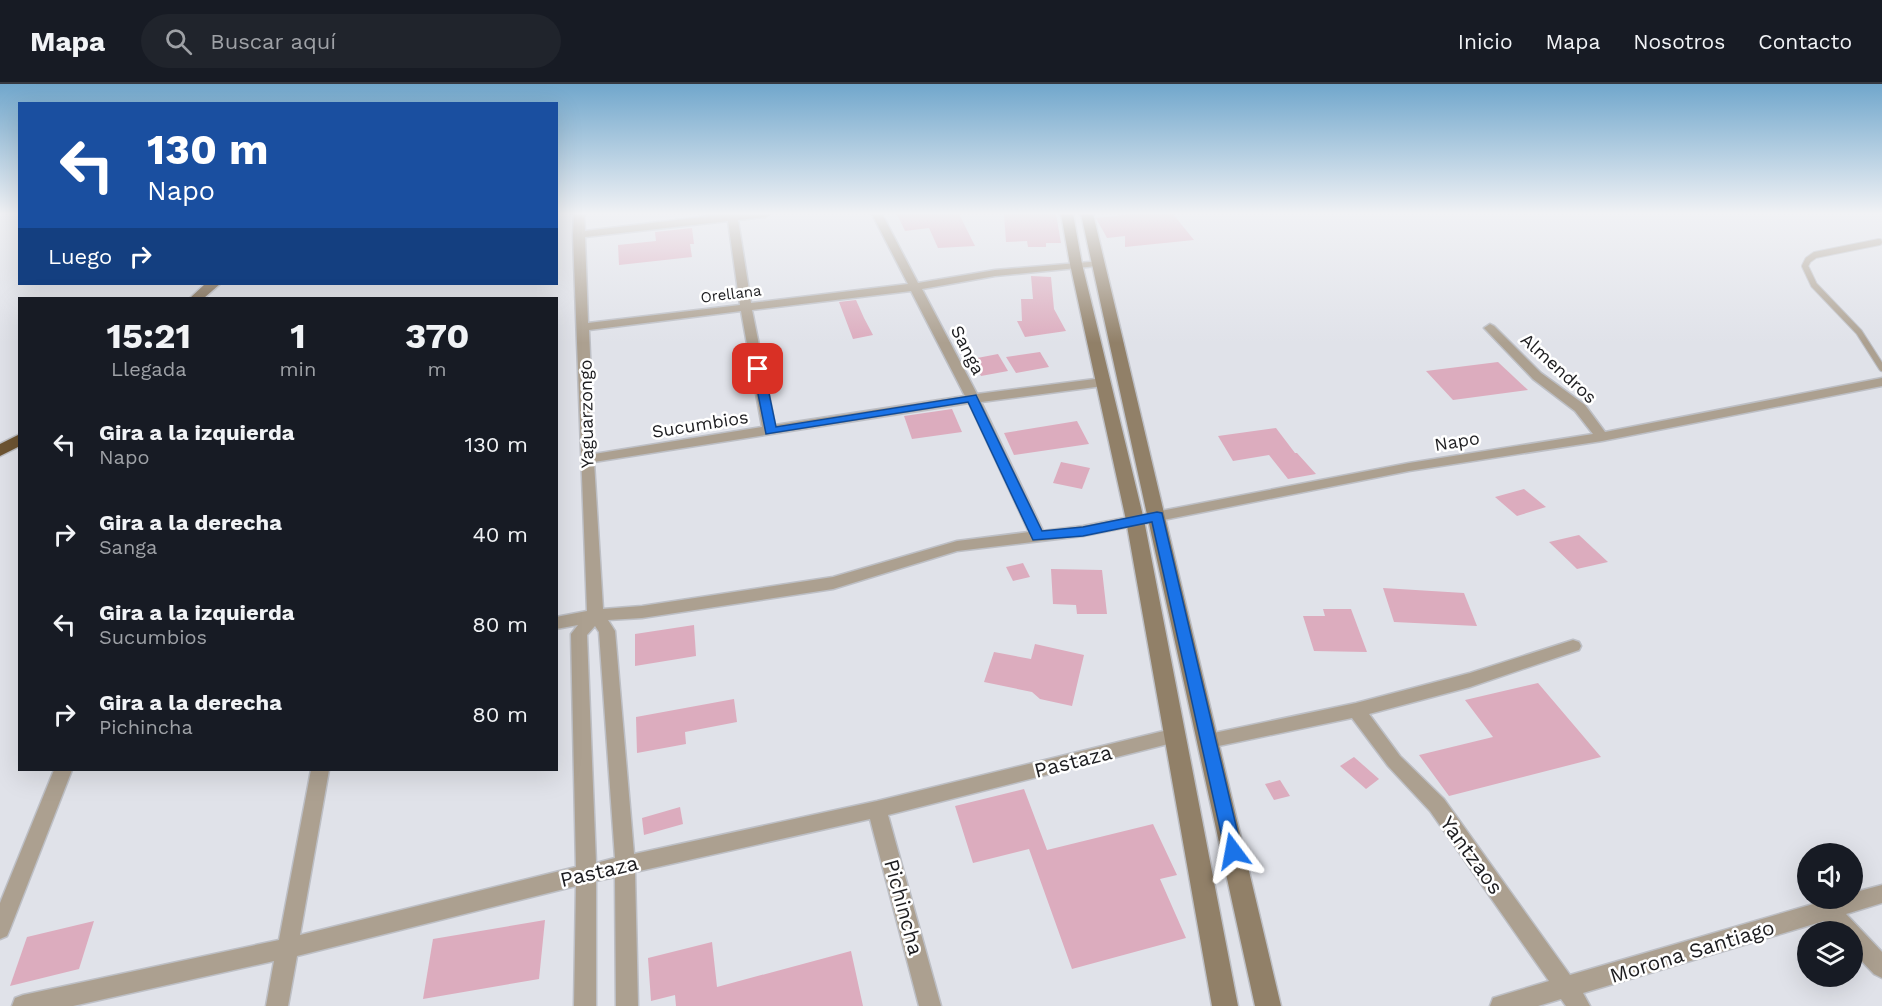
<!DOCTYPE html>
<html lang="es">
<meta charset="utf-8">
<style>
:root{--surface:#171b24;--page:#20242c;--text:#f1f3f6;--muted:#9ea1a6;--line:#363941}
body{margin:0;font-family:"Work Sans",sans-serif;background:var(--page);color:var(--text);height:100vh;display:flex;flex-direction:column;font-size:22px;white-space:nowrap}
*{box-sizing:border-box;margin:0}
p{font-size:20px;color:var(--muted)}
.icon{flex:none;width:33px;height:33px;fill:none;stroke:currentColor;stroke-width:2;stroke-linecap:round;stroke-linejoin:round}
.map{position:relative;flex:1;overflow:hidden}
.details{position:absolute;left:18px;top:213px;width:540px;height:474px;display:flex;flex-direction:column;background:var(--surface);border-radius:0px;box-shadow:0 6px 24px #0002}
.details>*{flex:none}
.hud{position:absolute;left:18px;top:18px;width:540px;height:183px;border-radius:0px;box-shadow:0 6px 24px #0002;background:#1a4fa0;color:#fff;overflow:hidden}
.controls{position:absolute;left:1797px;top:759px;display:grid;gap:12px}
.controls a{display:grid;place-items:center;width:66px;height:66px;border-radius:50%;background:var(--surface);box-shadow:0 6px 24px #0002;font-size:30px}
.pin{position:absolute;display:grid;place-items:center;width:51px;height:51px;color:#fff;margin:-26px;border-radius:12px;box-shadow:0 3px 9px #0006}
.me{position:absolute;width:66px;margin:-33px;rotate:347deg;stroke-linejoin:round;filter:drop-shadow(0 0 4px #0008)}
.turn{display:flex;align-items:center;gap:21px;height:126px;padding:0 30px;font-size:27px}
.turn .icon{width:78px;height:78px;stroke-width:2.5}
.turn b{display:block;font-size:42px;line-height:51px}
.then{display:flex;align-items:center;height:57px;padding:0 30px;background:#0003;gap:12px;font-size:22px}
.eta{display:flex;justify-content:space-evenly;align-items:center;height:102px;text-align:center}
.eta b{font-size:36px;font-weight:700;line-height:42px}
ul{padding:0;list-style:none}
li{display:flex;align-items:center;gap:18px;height:90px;padding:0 30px}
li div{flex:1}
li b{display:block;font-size:22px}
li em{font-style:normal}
header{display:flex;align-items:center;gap:36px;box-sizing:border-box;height:84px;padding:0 30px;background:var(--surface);border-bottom:2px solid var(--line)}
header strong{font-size:28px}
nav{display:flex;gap:33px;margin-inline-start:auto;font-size:21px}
.search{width:420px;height:54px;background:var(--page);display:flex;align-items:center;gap:15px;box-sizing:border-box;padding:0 21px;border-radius:33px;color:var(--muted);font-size:22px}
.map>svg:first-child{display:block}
.building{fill:#dcacbe}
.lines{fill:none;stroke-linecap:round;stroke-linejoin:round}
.lane-casing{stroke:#bdbfc5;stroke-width:8}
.street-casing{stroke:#bdbfc5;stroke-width:3}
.secondary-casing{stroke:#bdbfc5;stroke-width:3}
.highway-casing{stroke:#bdbfc5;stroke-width:3}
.lane{stroke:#aca090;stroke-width:6}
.street{fill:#aca090;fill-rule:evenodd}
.secondary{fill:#918068;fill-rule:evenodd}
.highway{fill:#6d5432;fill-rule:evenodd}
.route{fill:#1a73e8;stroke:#114b97;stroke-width:1.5}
.labels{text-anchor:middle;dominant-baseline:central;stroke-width:5;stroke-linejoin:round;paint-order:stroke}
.far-street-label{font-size:15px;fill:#1d1d20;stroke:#fff}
.street-label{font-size:18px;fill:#1d1d20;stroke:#fff}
.near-street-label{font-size:21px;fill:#1d1d20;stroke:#fff}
</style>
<header>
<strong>Mapa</strong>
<div class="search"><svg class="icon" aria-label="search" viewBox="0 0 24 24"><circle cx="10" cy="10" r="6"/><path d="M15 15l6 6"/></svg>Buscar aquí</div>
<nav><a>Inicio</a><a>Mapa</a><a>Nosotros</a><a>Contacto</a></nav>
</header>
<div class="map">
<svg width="1882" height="922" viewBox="0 0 1882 922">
<rect width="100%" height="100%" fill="#e0e2e9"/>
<g class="building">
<polygon points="897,130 959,130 975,162 938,164 929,144 905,147"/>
<polygon points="1004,130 1056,130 1061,159 1046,159 1046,163 1028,163 1027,157 1006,158"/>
<polygon points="1135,130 1173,130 1194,156 1125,163 1125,152 1107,154 1096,134"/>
<polygon points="692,144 694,160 690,160 692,173 619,181 618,161 656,157 655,148"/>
<polygon points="1031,192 1051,193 1054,225 1066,247 1025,253 1017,237 1022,237 1021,215 1033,215"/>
<polygon points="856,216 864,234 873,251 853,255 839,218"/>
<polygon points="1040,268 1049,283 1016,289 1006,273"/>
<polygon points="998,270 1008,287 981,292 972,275"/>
<polygon points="1498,278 1528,306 1453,316 1426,287"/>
<polygon points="952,325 962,348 912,355 904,332"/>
<polygon points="1077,337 1089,360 1014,371 1004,349"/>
<polygon points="1276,344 1295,369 1297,369 1316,390 1288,395 1269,371 1233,377 1218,352"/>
<polygon points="1061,378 1090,384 1082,405 1053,399"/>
<polygon points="1524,405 1546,423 1517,432 1495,413"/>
<polygon points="1579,451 1608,478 1577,485 1549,458"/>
<polygon points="1023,479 1030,493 1013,497 1006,483"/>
<polygon points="1051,485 1102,486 1107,530 1077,530 1076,521 1053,520"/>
<polygon points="1383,504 1464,509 1477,542 1394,538"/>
<polygon points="1323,525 1351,525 1367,568 1314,567 1303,532 1325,532"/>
<polygon points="694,541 696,572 635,582 635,550"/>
<polygon points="1035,560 1084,571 1072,622 1040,615 1032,608 984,598 994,568 1031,575"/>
<polygon points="1538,599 1601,673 1449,712 1419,671 1493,653 1465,616"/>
<polygon points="734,615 737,638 685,648 686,660 637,669 636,633"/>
<polygon points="1354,673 1379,695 1366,705 1340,682"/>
<polygon points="1280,696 1290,712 1274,716 1265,700"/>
<polygon points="1024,705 1047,766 1153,740 1177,791 1160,795 1186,854 1072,885 1029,765 973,779 955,722"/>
<polygon points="680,723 683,740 644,751 642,734"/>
<polygon points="545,836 539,895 423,915 433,855"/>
<polygon points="94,837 79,885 10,902 27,853"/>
<polygon points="712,858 717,903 851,867 863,922 676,922 675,911 651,917 648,874"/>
</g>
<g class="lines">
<defs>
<polyline id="lane" points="1879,158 1815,171 1808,176 1805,182 1814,201 1859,248 1882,284"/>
<g id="street">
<path d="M574,130H584L585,147L727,130H770L765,133L738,136L751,219L908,200L872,130H882L918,199L995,186L1101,177L1102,179L1097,182L995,192L922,205L977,310L1103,294L1109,298L1103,302L981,318L1043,447L1083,442L1409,379L1593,350L1575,327L1533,295L1486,246L1484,244L1490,240L1494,242L1541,289L1585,321L1605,348L1882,294V302L1602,357L1409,387L1083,452L957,467L833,505L642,534L608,536L615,547L634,770L877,717L1176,644L1182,646L1185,651L1182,656L1176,658L888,731L941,922H919L870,735L635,788L638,922H616L615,793L596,797V922H574L576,802L297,872L288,922H266L274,877L73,922H12L15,914L23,911L279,856L311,686H329L300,851L576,783L571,550L578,541L556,545V533L587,527L573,151ZM728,137L740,221L588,239L585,153ZM911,207L965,312L775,341L752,226ZM741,227L762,343L594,370L589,246ZM969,319L1029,448L957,457L833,493L642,522L603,525L594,378ZM595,542L599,548L615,774L596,779L587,551Z"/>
<polygon points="1573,556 1579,558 1581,562 1579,566 1470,603 1369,630 1400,672 1444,715 1570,891 1834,814 1852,814 1852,809 1882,801 1882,819 1846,830 1882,868 1882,894 1874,890 1852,867 1852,848 1835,848 1824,837 1583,909 1590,922 1566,922 1561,915 1538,922 1490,922 1493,914 1549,897 1430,727 1388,682 1352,634 1209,664 1203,662 1200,657 1203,652 1209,650 1356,619 1470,589"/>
<polygon points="54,686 72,686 10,845 7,852 0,855 0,819"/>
</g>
<g id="secondary">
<polygon points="1061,130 1073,130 1082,180 1144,436 1238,922 1212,922 1126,436 1070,180"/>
<polygon points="1081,130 1093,130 1281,922 1255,922"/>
</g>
<g id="highway">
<polygon points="205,200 220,200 204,214 190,214"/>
<polygon points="20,350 20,362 0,372 0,360"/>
</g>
</defs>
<use href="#lane" class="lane-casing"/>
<use href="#street" class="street-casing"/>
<use href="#secondary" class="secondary-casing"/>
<use href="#highway" class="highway-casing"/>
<use href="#lane" class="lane"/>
<use href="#street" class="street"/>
<use href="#secondary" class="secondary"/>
<use href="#highway" class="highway"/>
</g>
<linearGradient id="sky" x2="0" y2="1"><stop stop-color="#71a7cc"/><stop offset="0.5" stop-color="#f1f2f5"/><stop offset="1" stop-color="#f1f2f5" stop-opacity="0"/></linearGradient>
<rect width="1882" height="259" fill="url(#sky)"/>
<polygon class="route" points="758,282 764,285 776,343 976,311 1042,447 1083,443 1157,428 1162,429 1242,767 1240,773 1233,775 1227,773 1225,767 1152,438 1083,452 1033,456 968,318 766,350 753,285"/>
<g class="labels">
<g class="far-street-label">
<text transform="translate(731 210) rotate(-7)">Orellana</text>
</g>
<g class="street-label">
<text transform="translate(968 266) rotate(63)">Sanga</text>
<text transform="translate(1559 284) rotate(42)">Almendros</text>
<text transform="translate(586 330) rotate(-91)">Yaguarzongo</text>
<text transform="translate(700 340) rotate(-9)">Sucumbios</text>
<text transform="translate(1457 357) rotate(-9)">Napo</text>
</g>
<g class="near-street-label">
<text transform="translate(1073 677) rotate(-14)">Pastaza</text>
<text transform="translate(1472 771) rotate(54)">Yantzaos</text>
<text transform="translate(599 787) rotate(-13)">Pastaza</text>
<text transform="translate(904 823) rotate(75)">Pichincha</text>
<text transform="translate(1692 867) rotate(-17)">Morona Santiago</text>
</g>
</g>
</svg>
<div class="controls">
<a><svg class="icon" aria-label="sound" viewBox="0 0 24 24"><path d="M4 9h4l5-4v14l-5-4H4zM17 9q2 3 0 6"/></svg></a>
<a><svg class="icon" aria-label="layers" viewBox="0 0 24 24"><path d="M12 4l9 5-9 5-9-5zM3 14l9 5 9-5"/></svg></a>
</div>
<div class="pin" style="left:758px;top:285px;background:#d93025"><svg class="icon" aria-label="arrive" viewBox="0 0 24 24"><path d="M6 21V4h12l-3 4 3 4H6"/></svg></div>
<svg class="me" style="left:1233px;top:767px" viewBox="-20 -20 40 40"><path d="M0-17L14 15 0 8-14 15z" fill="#1a73e8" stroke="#fff" stroke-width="4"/></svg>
<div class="hud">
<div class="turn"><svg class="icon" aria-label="left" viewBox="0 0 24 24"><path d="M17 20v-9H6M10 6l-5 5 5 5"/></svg><div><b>130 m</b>Napo</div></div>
<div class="then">Luego<svg class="icon" aria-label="right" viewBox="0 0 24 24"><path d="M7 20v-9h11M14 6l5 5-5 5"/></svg></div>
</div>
<section class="details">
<div class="eta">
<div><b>15:21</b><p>Llegada</p></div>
<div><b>1</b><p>min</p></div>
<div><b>370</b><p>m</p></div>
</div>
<ul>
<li><svg class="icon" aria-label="left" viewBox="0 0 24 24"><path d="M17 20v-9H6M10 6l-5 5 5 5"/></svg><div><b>Gira a la izquierda</b><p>Napo</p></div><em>130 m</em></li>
<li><svg class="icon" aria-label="right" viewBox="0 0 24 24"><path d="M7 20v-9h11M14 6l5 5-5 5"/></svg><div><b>Gira a la derecha</b><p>Sanga</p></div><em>40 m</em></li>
<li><svg class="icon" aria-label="left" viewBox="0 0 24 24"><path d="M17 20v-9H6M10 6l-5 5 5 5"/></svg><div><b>Gira a la izquierda</b><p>Sucumbios</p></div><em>80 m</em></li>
<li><svg class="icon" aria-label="right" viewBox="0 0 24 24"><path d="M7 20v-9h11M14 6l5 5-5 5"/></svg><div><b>Gira a la derecha</b><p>Pichincha</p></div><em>80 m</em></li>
</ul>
</section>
</div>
